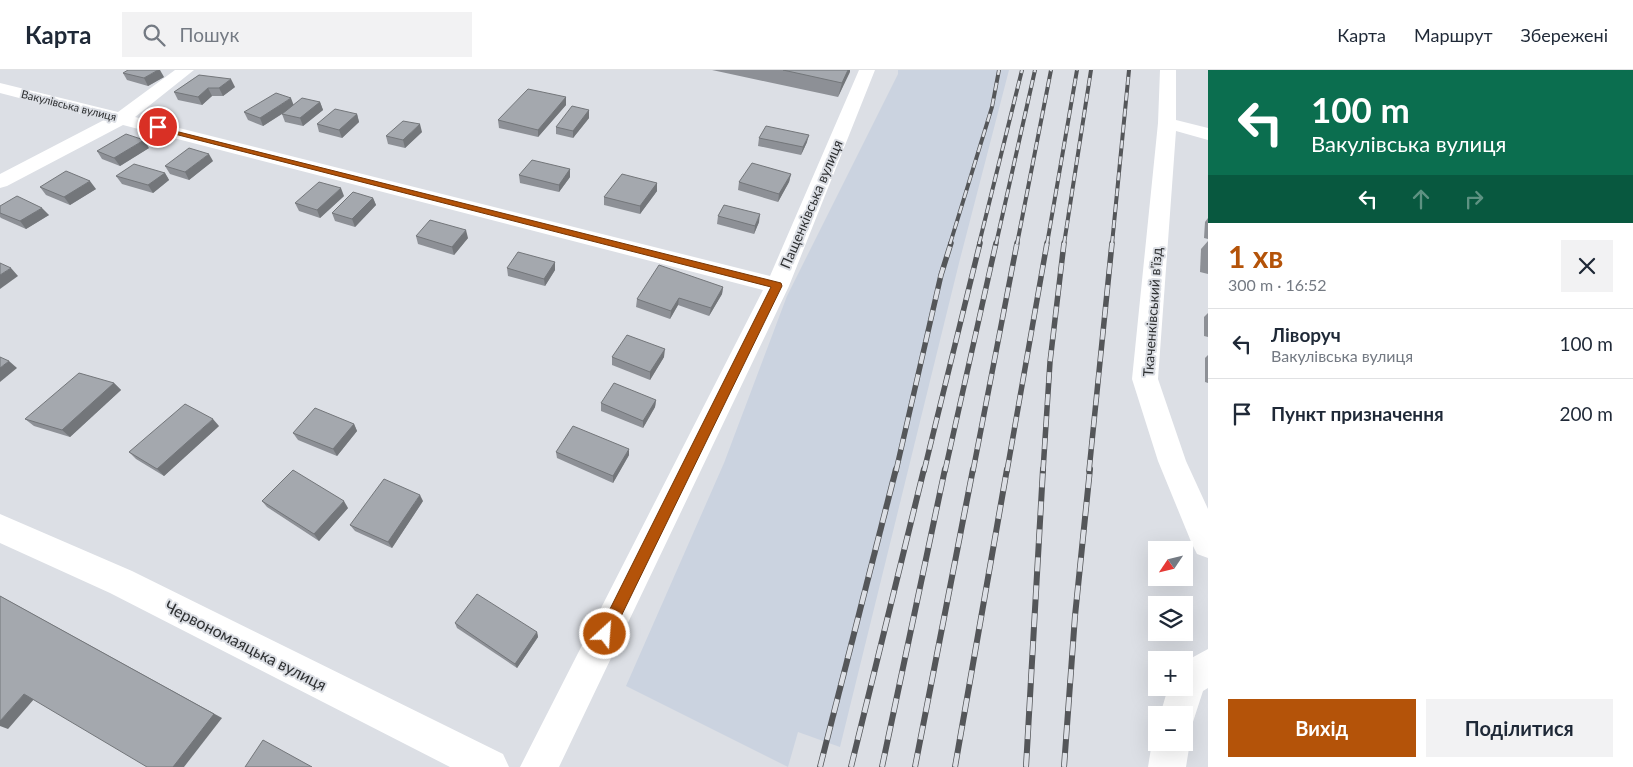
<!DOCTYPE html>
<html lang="uk">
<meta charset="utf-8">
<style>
:root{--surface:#fff;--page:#f2f2f3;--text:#1f2937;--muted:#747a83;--line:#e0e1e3;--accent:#b45309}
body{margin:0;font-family:Lato,sans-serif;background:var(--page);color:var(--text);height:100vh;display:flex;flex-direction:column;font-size:19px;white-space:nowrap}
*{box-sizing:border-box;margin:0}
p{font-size:16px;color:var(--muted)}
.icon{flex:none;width:28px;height:28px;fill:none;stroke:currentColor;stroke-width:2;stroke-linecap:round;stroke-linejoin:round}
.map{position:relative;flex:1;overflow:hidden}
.details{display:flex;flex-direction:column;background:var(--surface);width:425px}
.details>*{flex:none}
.guide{background:#0b6e4f;color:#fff;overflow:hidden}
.needle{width:32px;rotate:235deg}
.controls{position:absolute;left:1148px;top:471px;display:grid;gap:10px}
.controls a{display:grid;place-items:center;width:45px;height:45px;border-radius:0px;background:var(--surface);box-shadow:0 5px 20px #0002;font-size:25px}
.pin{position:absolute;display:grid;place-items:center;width:42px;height:42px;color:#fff;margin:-21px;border:2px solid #fff;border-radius:50%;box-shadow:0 1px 5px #0007}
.me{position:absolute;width:55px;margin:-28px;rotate:26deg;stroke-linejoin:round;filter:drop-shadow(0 0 4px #0008)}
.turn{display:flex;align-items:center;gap:18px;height:105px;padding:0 20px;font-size:22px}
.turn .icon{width:65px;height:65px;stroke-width:2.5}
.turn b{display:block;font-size:35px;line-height:42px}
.lanes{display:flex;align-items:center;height:48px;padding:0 20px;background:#0003;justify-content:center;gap:25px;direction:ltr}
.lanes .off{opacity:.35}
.round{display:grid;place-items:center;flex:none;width:52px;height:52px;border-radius:0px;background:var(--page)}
.summary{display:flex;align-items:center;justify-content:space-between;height:85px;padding:0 20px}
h1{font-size:30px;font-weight:700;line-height:38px;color:var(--accent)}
.primary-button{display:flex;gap:10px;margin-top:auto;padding:10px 20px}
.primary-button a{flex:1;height:58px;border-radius:0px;background:var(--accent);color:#fff;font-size:20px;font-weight:700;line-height:58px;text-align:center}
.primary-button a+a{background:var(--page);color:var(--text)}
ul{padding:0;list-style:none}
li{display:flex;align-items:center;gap:15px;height:70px;padding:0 20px;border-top:1px solid var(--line)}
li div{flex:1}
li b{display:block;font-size:19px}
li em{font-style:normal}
header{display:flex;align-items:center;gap:30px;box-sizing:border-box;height:70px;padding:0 25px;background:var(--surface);border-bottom:1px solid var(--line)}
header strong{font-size:24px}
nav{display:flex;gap:28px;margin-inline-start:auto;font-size:18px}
.search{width:350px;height:45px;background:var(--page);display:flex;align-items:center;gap:12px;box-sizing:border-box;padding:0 18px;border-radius:0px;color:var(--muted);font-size:19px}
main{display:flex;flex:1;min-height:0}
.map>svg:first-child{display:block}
.built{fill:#cbd3e0}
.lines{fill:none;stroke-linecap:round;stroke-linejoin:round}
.minor{fill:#fff;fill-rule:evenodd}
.tertiary{fill:#fff;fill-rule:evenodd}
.rail-far2-casing{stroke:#545659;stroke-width:4}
.rail-far1-casing{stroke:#545659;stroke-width:5.5}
.rail-casing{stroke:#545659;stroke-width:6}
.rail-far2{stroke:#dcdfe5;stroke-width:2.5;stroke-dasharray:8;stroke-linecap:butt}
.rail-far1{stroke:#dcdfe5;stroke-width:4;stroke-dasharray:11;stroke-linecap:butt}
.rail{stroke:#dcdfe5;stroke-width:4.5;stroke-dasharray:14;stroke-linecap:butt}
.wall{fill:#8d9096}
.shaded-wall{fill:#73767a}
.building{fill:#a4a8ae;stroke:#73767a}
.route{fill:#b45309;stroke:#753606}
.labels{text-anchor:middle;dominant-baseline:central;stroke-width:4;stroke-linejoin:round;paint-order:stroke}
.far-street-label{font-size:11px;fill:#2e3032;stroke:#dcdfe5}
.street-label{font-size:14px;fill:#2e3032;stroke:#dcdfe5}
.near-street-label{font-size:16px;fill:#2e3032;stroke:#dcdfe5}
</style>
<header>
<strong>Карта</strong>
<div class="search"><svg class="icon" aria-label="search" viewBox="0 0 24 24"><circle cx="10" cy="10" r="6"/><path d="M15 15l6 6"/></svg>Пошук</div>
<nav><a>Карта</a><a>Маршрут</a><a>Збережені</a></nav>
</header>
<main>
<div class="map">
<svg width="1208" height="697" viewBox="0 0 1208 697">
<rect width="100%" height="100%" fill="#dcdfe5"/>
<polygon class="built" points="898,0 1009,0 959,193 840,677 798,662 788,697 626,616 724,393 787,226 898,4"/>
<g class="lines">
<g class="minor">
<polygon points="175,0 194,0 135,47 770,206 859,0 875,0 789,216 559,697 520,697 763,220 123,55 7,116 0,118 0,104 104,50 0,23 0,13 118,42"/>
<polygon points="1160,0 1176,0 1176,50 1208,58 1208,70 1176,61 1158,309 1186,391 1208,439 1208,488 1197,484 1192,474 1158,391 1132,309 1158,53"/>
<polygon points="0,444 132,501 503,684 509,697 450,697 110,523 0,473"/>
</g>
<polygon class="tertiary" points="1208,579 1208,618 1203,621 1191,658 1185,660 1190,672 1186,697 1148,697 1152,672 1156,663 1156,672 1184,672 1184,645 1160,645 1168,618 1184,618 1184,592"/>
<defs>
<g id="rail-far2">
<polyline points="950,174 992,37 999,0"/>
<polyline points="979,174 1022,0"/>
<polyline points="996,174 1035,0"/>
<polyline points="1017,174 1051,0"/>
<polyline points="1047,174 1077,0"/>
<polyline points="1064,174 1091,0"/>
<polyline points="1112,174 1129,0"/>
</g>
<g id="rail-far1">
<polyline points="896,401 941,205 951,173"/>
<polyline points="924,401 980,173"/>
<polyline points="945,401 996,173"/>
<polyline points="973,401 1017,173"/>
<polyline points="1007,401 1047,173"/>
<polyline points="1043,401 1050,292 1064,173"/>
<polyline points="1089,401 1112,173"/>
</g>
<g id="rail">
<polyline points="820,697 896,399"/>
<polyline points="851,697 924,399"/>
<polyline points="882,697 945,399"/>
<polyline points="915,697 973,399"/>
<polyline points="955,697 1007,399"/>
<polyline points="1026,697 1043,399"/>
<polyline points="1064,697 1075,546 1090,399"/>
</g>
</defs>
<use href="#rail-far2" class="rail-far2-casing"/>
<use href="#rail-far1" class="rail-far1-casing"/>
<use href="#rail" class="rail-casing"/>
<use href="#rail-far2" class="rail-far2"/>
<use href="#rail-far1" class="rail-far1"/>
<use href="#rail" class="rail"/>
</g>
<g class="wall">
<polygon points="712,0 850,0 838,27"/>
<polygon points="123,3 164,7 148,16 127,10"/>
<polygon points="199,5 235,17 223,26 212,26 202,35 178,30 174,22"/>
<polygon points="566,27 566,35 538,67 499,58 498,50"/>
<polygon points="320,32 323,40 303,56 285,52 282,44 263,56 248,50 244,42 294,35"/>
<polygon points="589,40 589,48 573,68 556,64 556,57"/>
<polygon points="357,44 359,52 342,68 319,62 317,54"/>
<polygon points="422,62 405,78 388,74 386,66"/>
<polygon points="759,68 807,72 801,85 758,76"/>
<polygon points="149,78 120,96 102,89 97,81"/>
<polygon points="213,91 189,110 170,104 165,96"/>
<polygon points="570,99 570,107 559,122 520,113 519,105"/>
<polygon points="165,103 169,110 153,123 122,114 116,106"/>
<polygon points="791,104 789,112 778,132 738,120 739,112"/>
<polygon points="657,113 657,121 640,144 604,135 604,127"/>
<polygon points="40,117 96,119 70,135 46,125"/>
<polygon points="344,126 320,148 299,141 295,133"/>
<polygon points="373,128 376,135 355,157 335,151 332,143"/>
<polygon points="0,136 49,145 26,159 1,148 0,147"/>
<polygon points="718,146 759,152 754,164 717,154"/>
<polygon points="1208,148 1208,169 1204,168 1205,152"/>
<polygon points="416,166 468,168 454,185 418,174"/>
<polygon points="1208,171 1208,204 1200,202 1201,179"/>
<polygon points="555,192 555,200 545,216 508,206 507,198"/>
<polygon points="723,217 722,224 709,246 678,235 670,249 636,237 637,229"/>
<polygon points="1208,243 1208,267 1204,266 1204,247"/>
<polygon points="1208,285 1208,313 1205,312 1205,288"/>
<polygon points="612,287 664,287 650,310 612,295"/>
<polygon points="114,313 121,320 70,367 34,356 25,349"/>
<polygon points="656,330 655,337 643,358 601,341 601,333"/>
<polygon points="354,354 357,361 337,386 298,370 293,363"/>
<polygon points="219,356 164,406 136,389 129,382"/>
<polygon points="556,382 629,385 613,413 557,388"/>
<polygon points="262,431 348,438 319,471 267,437"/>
<polygon points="423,431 392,478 355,461 350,455"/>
<polygon points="455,553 537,562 538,567 517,598 457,558"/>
</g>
<g class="shaded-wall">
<polygon points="158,0 160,0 164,7 148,16 144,8"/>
<polygon points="848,0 850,0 850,2 838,27 842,13"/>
<polygon points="231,9 235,17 223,26 219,18"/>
<polygon points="208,18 212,26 202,35 198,27"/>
<polygon points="566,27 566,35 538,67 538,60"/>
<polygon points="291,28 294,36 263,56 260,48"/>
<polygon points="320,32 323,40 303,56 300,48"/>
<polygon points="589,40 589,48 573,68 573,61"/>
<polygon points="357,44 359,52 342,68 339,60"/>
<polygon points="420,54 422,62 405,78 403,70"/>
<polygon points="809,65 807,72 801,85 803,77"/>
<polygon points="144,70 149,78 120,96 114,88"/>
<polygon points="209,84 213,91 189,110 185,102"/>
<polygon points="570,99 570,107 559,122 559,115"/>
<polygon points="165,103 169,110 153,123 148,115"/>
<polygon points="791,104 789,112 778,132 779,124"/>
<polygon points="90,111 96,119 70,135 64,127"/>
<polygon points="657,113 657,121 640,144 640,136"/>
<polygon points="341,118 344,126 320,148 317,140"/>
<polygon points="373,128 376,135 355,157 352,149"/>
<polygon points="42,138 49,145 26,159 20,151"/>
<polygon points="760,144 759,152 754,164 755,156"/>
<polygon points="466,160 468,168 454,185 452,177"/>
<polygon points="555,192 555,200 545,216 544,209"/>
<polygon points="11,198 18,206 0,219 0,205"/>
<polygon points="723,217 722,224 709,246 711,238"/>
<polygon points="679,228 678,235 670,249 671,241"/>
<polygon points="665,279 664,287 650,310 650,302"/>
<polygon points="9,291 17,298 0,312 0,298"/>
<polygon points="114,313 121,320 70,367 62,360"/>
<polygon points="656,330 655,337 643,358 643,351"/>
<polygon points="213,349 219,356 164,406 157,399"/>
<polygon points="354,354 357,361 337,386 333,379"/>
<polygon points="629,379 629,385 613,413 613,406"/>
<polygon points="420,425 423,431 392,478 388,472"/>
<polygon points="344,431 348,438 319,471 314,464"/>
<polygon points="0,526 222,648 184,697 173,697"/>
<polygon points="537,562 538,567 517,598 515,594"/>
<polygon points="24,624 35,628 8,659 0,656 0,651"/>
</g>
<g class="building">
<polygon points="128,0 158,0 144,8 123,3"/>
<polygon points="783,0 848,0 842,13"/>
<polygon points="199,5 231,9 219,18 208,18 198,27 174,22"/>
<polygon points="528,19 566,27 538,60 498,50"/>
<polygon points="276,23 291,28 260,48 244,42"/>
<polygon points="302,28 320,32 300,48 282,44"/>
<polygon points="572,36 589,40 573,61 556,57"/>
<polygon points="335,39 357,44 339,60 317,54"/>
<polygon points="403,51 420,54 403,70 386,66"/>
<polygon points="766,56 809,65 803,77 759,68"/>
<polygon points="126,64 144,70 114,88 97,81"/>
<polygon points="189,78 209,84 185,102 165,96"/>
<polygon points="532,90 570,99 559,115 519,105"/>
<polygon points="752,93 791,104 779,124 739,112"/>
<polygon points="134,94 165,103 148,115 116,106"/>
<polygon points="66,101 90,111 64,127 40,117"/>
<polygon points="622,104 657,113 640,136 604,127"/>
<polygon points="319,112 341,118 317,140 295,133"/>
<polygon points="353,122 373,128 352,149 332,143"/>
<polygon points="17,126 42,138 20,151 0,143 0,136"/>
<polygon points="724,135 760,144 755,156 718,146"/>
<polygon points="430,150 466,160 452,177 416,166"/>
<polygon points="518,182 555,192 544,209 507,198"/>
<polygon points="0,193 11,198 0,205"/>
<polygon points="659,195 723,217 711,238 679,228 671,241 637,229"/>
<polygon points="627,265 665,279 650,302 612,287"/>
<polygon points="0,287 9,291 0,298"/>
<polygon points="79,303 114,313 62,360 25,349"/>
<polygon points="614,313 656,330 643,351 601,333"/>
<polygon points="185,334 213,349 157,399 129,382"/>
<polygon points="315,338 354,354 333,379 293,363"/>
<polygon points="573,356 629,379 613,406 556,382"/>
<polygon points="293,400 344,431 314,464 262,431"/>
<polygon points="384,409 420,425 388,472 350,455"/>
<polygon points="477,524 537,562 515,594 455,553"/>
<polygon points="0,526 214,644 173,697 147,697 24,624 0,651"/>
<polygon points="263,670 312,697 245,697"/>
</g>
<polygon class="route" points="155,56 781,213 782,216 610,569 605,571 600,569 598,564 600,559 771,217 155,59"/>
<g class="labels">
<g class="far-street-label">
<text transform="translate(69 35) rotate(14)">Вакулівська вулиця</text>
</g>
<g class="street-label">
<text transform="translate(811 134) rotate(-67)">Пащенківська вулиця</text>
<text transform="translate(1152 242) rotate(-86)">Ткаченківський в'їзд</text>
</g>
<g class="near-street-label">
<text transform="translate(246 575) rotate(27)">Червономаяцька вулиця</text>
</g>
</g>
</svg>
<div class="controls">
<a><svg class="needle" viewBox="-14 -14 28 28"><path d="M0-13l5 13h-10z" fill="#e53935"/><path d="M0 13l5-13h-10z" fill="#747a83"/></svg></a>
<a><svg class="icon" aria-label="layers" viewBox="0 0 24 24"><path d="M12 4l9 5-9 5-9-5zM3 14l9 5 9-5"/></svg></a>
<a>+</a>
<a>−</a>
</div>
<div class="pin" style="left:158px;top:57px;background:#d93025"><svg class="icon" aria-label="arrive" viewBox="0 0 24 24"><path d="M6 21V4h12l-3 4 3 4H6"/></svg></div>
<svg class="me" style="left:605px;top:564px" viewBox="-20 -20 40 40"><circle r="17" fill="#b45309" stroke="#fff" stroke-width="3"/><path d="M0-11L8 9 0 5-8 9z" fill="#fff"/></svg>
</div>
<section class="details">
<div class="guide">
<div class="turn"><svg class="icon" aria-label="left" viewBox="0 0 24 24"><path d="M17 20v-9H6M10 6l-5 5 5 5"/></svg><div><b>100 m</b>Вакулівська вулиця</div></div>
<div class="lanes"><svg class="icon" aria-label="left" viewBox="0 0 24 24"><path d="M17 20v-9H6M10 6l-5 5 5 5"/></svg><svg class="icon off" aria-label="ahead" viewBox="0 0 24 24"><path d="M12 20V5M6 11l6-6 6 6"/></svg><svg class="icon off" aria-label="right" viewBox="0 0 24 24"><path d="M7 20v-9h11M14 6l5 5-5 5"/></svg></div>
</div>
<div class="summary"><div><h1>1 хв</h1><p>300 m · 16:52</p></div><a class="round"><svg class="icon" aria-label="close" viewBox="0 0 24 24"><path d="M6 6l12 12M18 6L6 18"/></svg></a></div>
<ul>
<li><svg class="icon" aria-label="left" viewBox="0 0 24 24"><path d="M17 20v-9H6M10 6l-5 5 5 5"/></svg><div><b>Ліворуч</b><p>Вакулівська вулиця</p></div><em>100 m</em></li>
<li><svg class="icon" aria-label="arrive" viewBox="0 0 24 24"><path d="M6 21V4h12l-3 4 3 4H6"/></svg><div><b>Пункт призначення</b></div><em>200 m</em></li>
</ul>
<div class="primary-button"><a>Вихід</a><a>Поділитися</a></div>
</section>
</main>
